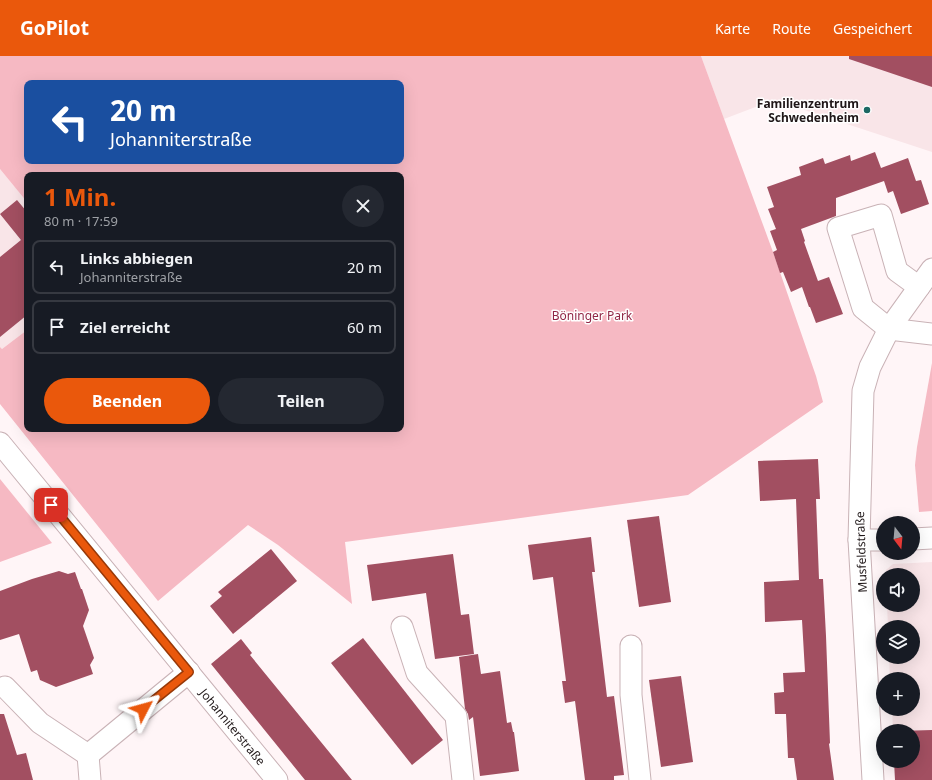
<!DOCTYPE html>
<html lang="de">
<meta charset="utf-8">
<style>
:root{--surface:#171b24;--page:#242831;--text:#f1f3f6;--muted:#9ea1a6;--line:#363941;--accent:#ea580c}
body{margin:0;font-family:"Noto Sans",sans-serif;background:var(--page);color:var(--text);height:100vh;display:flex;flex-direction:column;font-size:15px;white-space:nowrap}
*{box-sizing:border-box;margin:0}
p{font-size:13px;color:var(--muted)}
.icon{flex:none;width:22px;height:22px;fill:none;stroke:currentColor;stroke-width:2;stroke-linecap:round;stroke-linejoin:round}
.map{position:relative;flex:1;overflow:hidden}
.panel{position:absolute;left:24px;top:116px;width:380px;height:260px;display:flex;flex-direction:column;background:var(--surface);border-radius:8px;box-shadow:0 4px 16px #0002}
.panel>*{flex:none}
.guide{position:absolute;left:24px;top:24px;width:380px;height:84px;border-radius:8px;box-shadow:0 4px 16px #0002;background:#1a4fa0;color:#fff;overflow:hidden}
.needle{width:26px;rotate:164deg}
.tools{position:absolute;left:876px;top:460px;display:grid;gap:8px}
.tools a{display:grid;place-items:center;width:44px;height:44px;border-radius:50%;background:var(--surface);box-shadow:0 4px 16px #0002;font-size:20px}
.pin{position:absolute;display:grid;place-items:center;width:34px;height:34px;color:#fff;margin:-17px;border-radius:8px;box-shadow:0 2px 6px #0006}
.me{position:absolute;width:44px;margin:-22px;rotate:51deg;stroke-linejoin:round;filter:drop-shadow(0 0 3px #0008)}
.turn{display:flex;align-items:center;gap:14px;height:84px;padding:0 20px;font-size:18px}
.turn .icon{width:52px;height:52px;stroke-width:2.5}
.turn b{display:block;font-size:28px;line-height:34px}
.round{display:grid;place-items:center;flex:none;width:42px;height:42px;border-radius:21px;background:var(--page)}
.head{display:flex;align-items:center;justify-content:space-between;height:68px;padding:0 20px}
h1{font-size:24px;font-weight:700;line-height:30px;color:var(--accent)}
.button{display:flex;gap:8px;margin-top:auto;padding:8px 20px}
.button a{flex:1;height:46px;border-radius:24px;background:var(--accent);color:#fff;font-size:16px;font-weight:700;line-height:46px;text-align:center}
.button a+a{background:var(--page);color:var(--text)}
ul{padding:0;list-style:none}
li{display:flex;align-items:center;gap:12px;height:54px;margin:0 8px 6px;padding:0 12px;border:2px solid var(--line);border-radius:8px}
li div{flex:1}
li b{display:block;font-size:15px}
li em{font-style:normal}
header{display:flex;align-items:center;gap:24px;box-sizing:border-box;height:56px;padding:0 20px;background:var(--accent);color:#fff}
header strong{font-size:19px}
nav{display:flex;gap:22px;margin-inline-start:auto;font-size:14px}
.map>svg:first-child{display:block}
.built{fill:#f9e5e8}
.green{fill:#f6b9c3;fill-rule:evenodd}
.building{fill:#a24f61}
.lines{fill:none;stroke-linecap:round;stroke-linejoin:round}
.minor-casing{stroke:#c9b2b6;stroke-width:23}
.minor{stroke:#fff;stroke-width:21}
.route-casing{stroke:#983908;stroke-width:10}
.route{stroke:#ea580c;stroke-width:7}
.poi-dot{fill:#1d6863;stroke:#fff;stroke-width:1.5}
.labels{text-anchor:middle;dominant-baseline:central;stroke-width:3;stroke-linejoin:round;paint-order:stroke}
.poi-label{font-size:12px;font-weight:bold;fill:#1f1718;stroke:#fff;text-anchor:end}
.park-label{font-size:12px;fill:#912746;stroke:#fff}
.street-label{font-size:12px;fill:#1f1718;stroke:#fff}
</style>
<header>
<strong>GoPilot</strong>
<nav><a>Karte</a><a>Route</a><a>Gespeichert</a></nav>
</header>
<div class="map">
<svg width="932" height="724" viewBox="0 0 932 724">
<rect width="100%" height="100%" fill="#fff5f7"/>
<g class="built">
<polygon points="701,0 932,0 932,96 774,44 724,63"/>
<polygon points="0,113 27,146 27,274 2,293 0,291"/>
<polygon points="932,506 932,724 913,705 913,675 893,675 892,653 913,653 913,623 890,623 889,601 913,601 913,571 888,571 887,549 913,549 913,519 886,519 886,514 893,508"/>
</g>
<g class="green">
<path d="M0,0H701L773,196L816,320L823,346L688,439L345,486L352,548L278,489L248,469L158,545L0,348V291L2,293L27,274V373H401V119H27V146L0,113ZM27,27H401V105H27Z"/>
<polygon points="932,307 932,455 919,456 915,409 917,391"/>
<polygon points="0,423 52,487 0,506"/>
</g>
<g class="building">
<polygon points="849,0 932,0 932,31 849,3"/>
<polygon points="875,96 881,112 908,102 916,125 921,124 929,148 901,158 893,135 888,137 884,125 836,142 836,160 801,173 805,185 804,186 818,225 829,221 843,258 816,267 810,251 809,251 802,231 791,236 783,216 780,217 773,196 777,194 770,175 776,173 768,153 774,151 767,131 801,119 799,111 823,102 825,108 850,99 851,105"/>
<polygon points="17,144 27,156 27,259 0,281 0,201 21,184 0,158"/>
<polygon points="818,403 820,443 816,443 819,523 823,523 826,580 830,687 829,688 834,724 797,724 794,702 788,702 786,658 775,658 774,637 784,636 783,617 805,616 802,564 765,566 764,526 799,524 796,443 760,445 758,405"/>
<polygon points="659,460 671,546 639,551 627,464"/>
<polygon points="591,481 595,516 592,516 607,641 614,640 624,719 614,720 614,724 585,724 575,645 565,647 562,625 566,625 553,521 533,524 528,489"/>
<polygon points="271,493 297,525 233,578 210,550 222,540 218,536"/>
<polygon points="453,498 461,559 469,558 474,598 435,603 426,537 372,545 367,509"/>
<polygon points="59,515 68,518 75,516 81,533 82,533 89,554 83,570 94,602 90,609 93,618 56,631 40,624 37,614 31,616 19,578 0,584 0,535 32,523"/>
<polygon points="363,582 443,684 412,709 331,607"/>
<polygon points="241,583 252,597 250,599 352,724 305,724 211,608"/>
<polygon points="478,598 481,618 500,615 507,667 511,666 513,676 514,676 519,715 480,720 473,661 469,664 468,658 465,653 459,601"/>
<polygon points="681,620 693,706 661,711 649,624"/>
<polygon points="0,658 4,658 17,699 26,697 33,724 0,724"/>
<polygon points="932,674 932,724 895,724 894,705 913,705 913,675 900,675"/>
</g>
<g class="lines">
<defs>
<g id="minor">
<polyline points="919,231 897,215 881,159 838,172 863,252 889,273 932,278"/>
<path id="s1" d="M0,387L277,724"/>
<polyline points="913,483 932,482"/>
<polyline points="859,484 883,484"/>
<polyline points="402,571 417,617 456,660 463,724"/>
<polyline points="631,590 631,639 640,724"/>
<polyline points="5,631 40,667 88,699"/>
<polyline points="88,699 189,616"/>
<polyline points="88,699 90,724"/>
<polyline points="873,724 859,484 863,335 870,311 889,273 932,213"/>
</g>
</defs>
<use href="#minor" class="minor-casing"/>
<use href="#minor" class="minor"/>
</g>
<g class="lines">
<defs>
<polyline id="route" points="51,449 189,616 143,653"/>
</defs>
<use href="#route" class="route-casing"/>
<use href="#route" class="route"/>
</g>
<circle class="poi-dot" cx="867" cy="54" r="4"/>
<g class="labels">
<g class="poi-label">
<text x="859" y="47">Familienzentrum<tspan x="859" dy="14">Schwedenheim</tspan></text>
</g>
<g class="park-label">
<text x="592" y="259">Böninger Park</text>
</g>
<g class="street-label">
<text transform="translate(861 496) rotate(-92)">Musfeldstraße</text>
<text stroke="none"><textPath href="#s1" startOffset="367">Johanniterstraße</textPath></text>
</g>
</g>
</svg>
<div class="tools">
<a><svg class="needle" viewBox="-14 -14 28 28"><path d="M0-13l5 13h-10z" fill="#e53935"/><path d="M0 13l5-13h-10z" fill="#9ea1a6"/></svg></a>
<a><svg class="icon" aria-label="sound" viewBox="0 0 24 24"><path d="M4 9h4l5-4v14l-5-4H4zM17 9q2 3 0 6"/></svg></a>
<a><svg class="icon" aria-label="layers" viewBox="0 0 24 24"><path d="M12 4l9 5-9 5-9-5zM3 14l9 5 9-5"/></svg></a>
<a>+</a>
<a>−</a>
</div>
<div class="pin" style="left:51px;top:449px;background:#d93025"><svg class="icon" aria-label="arrive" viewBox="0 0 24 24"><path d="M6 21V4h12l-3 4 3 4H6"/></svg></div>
<svg class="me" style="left:143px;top:653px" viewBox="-20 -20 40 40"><path d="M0-17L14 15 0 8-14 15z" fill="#ea580c" stroke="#fff" stroke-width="4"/></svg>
<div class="guide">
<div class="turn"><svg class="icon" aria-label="left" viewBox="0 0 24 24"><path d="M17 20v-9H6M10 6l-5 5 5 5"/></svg><div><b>20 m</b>Johanniterstraße</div></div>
</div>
<section class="panel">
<div class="head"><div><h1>1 Min.</h1><p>80 m · 17:59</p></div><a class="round"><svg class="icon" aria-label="close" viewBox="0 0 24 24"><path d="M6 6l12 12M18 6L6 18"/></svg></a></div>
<ul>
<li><svg class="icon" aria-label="left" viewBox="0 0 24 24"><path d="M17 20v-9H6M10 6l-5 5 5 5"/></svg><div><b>Links abbiegen</b><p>Johanniterstraße</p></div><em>20 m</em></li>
<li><svg class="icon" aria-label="arrive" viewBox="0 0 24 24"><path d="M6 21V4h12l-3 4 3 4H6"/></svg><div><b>Ziel erreicht</b></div><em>60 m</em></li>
</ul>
<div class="button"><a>Beenden</a><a>Teilen</a></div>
</section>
</div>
